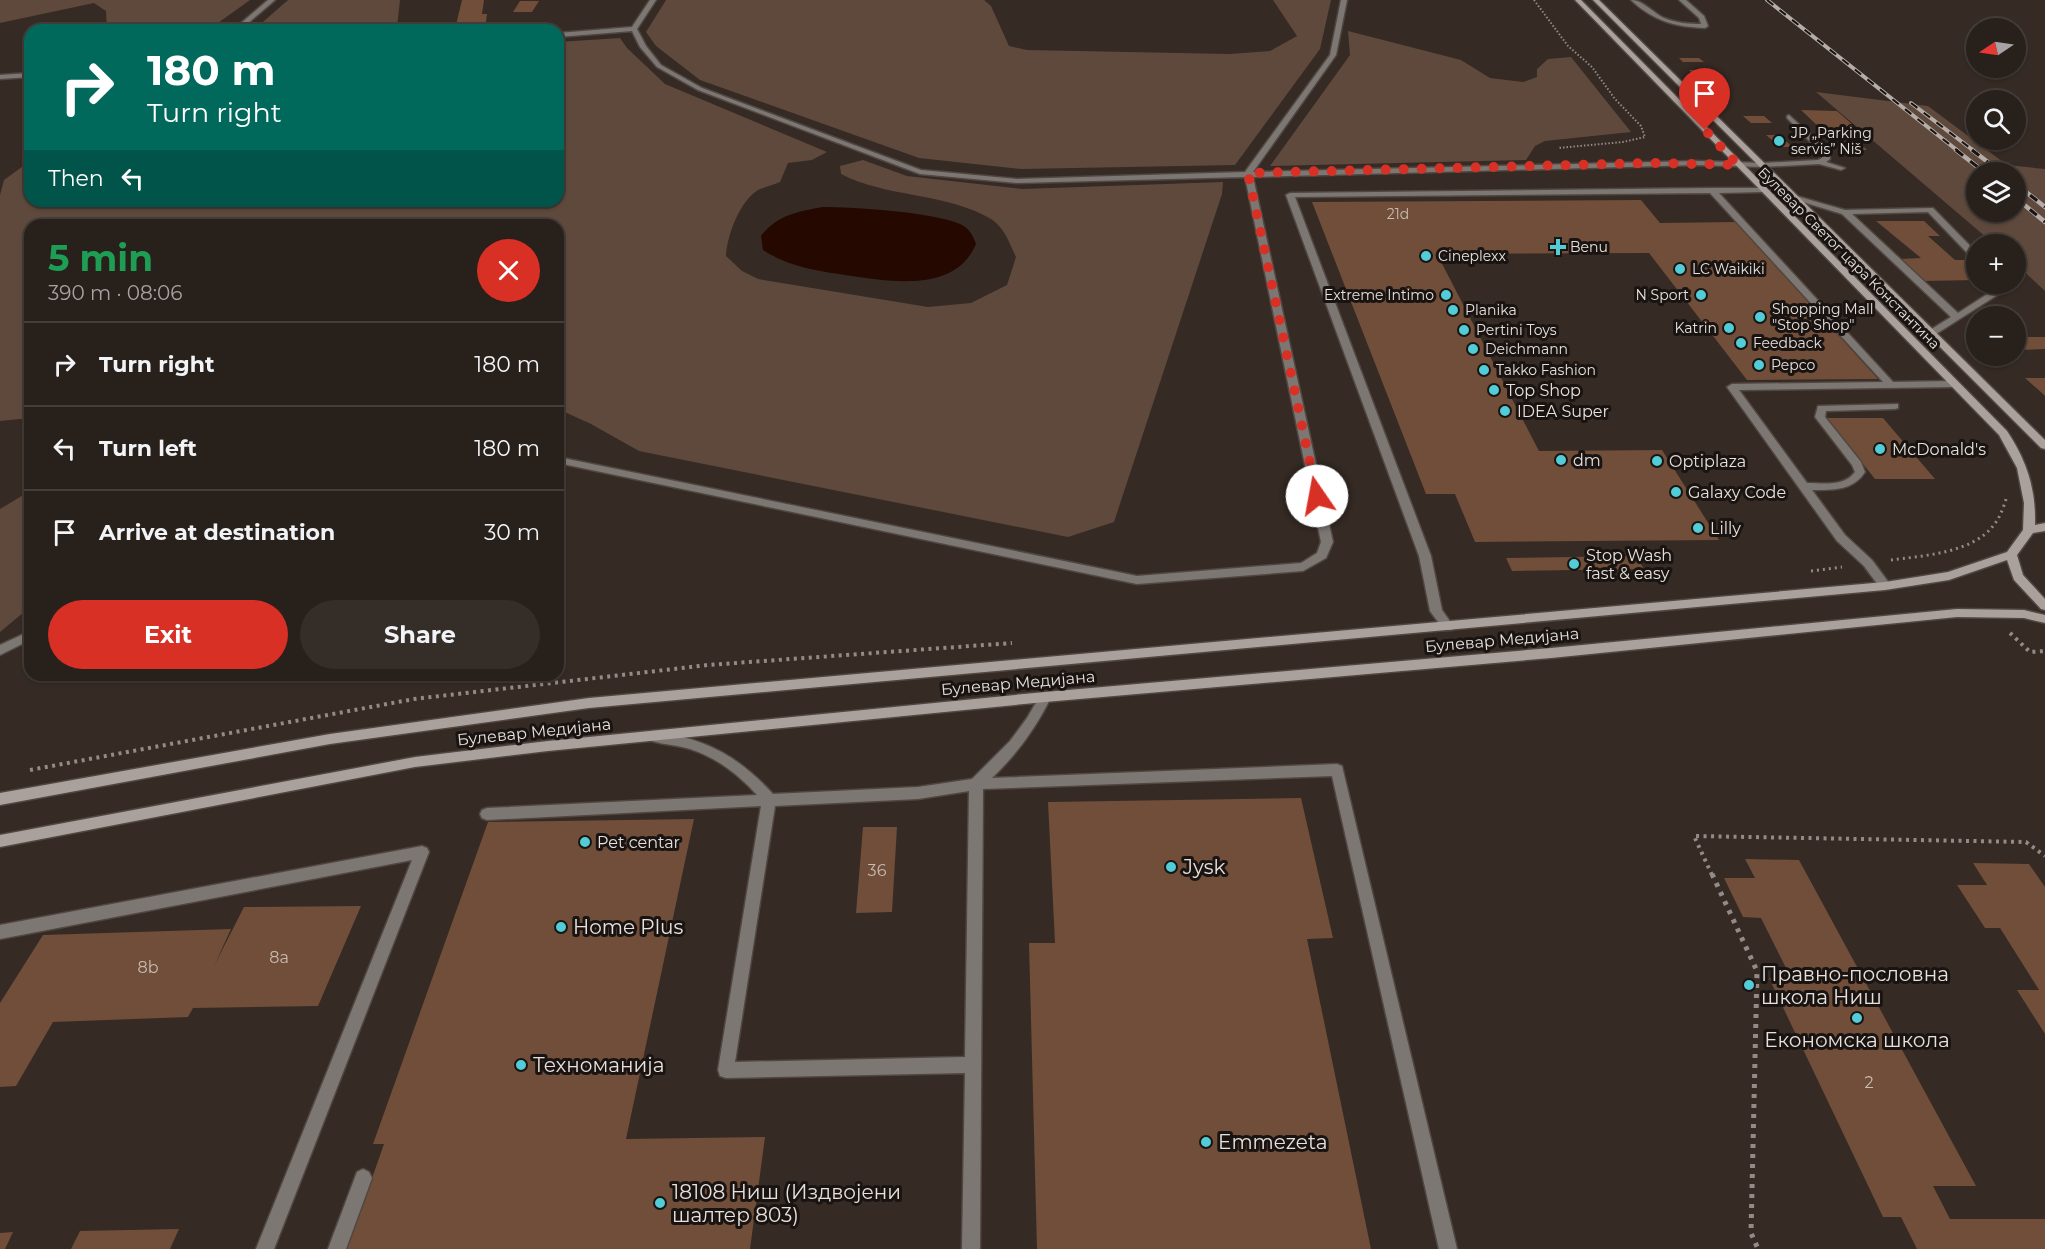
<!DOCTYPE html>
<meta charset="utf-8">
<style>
:root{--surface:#28201b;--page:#342d28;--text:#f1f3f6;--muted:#a5a3a3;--line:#443e3a;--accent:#d93025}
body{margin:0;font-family:Montserrat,sans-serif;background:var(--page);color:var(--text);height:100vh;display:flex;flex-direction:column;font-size:22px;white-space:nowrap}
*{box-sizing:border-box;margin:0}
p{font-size:20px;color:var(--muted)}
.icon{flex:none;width:33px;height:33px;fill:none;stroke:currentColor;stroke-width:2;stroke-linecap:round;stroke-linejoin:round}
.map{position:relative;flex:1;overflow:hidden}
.drawer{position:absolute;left:24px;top:219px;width:540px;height:462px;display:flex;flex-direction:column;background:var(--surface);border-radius:18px;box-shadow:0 2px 4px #0004,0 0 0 2px var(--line)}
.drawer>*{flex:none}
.top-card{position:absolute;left:24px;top:24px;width:540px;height:183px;border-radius:18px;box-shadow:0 2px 4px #0004,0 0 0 2px var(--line);background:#00695c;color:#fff;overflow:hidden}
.needle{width:39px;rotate:257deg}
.tools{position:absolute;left:1966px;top:18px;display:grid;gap:12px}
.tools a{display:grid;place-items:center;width:60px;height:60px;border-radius:50%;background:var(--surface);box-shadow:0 2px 4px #0004,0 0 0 2px var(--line);font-size:30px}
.pin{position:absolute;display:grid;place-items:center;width:51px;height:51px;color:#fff;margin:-62px -26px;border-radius:50% 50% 50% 0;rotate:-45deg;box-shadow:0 0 6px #0007}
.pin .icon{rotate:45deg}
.me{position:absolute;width:66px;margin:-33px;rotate:348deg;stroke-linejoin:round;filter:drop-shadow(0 0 4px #0008)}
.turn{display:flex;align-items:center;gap:21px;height:126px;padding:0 24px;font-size:27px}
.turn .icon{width:78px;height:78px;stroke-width:2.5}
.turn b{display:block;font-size:42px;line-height:51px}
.then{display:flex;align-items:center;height:57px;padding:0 24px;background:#0003;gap:12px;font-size:22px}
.round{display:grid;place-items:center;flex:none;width:63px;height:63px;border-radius:32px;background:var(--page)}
.head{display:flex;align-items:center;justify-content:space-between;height:102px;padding:0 24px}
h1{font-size:36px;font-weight:700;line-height:45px;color:#1e9e55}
.action{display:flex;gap:12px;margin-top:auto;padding:12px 24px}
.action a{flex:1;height:69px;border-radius:36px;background:var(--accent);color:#fff;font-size:24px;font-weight:700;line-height:69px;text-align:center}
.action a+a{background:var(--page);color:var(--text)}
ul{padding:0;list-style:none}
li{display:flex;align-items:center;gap:18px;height:84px;padding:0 24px;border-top:2px solid var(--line)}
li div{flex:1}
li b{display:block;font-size:22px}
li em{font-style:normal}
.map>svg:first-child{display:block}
.green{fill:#5e493c;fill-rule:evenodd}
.water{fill:#250900}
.building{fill:#704e39}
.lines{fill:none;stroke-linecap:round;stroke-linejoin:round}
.lane-casing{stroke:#514741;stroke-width:3}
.secondary-casing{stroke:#514741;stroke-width:3}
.path-far3{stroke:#948b86;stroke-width:2;stroke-dasharray:1.5 2;stroke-linecap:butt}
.path-far2{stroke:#948b86;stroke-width:3;stroke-dasharray:2 4;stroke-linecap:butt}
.path-far1{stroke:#948b86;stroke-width:4;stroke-dasharray:3 4.5;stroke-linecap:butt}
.path{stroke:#948b86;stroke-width:5;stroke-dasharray:4 6;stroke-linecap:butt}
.lane{fill:#7d7774;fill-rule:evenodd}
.secondary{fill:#aaa19c;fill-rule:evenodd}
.rail-far1-casing{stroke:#b5ada8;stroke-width:4}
.rail-casing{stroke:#b5ada8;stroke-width:4.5}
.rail-far1{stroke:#191411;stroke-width:2;stroke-dasharray:8;stroke-linecap:butt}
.rail{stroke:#191411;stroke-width:3;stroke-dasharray:9;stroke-linecap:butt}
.route{stroke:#d93025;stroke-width:10;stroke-dasharray:0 18}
.poi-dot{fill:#52ccd6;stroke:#191411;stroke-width:2}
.labels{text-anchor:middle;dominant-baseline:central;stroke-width:6;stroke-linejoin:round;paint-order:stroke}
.far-poi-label{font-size:14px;fill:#e7e0dc;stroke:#191411;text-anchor:start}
.number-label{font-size:14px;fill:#c9bcb3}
.far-street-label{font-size:14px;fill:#e7e0dc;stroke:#191411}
.poi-label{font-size:16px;fill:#e7e0dc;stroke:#191411;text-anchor:start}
.street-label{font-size:16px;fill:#e7e0dc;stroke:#191411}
.near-number-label{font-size:16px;fill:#c9bcb3}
.near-poi-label{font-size:20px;fill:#e7e0dc;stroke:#191411;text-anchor:start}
</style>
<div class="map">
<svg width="2045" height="1249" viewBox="0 0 2045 1249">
<rect width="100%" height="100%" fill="#352a24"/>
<g class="green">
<polygon points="0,0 250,0 218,23 180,30 107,30 106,11 94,3 0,23"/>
<polygon points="288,0 400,0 397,27 256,28"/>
<polygon points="666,0 984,0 991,6 1009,46 1027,50 1230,54 1270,51 1297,36 1273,0 1331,0 1320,49 1235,165 1021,169 919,158 700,80 656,46 646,32"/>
<polygon points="1348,31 1461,60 1490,78 1523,82 1537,77 1537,69 1548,59 1571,57 1631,132 1545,141 1535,146 1526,160 1270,166 1350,55"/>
<path d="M620,38L627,48L665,84L827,152L812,160L788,163L780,182C773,185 765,187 758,190C739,202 727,236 726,256L742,271L758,279L928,307L971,303L1007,285L1016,257C1010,244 1004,227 991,219C945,192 887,198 841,174L840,166L863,160L907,176L1022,189L1223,182L1222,194L1114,522L1068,537L639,451L591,424L558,409V225H30V418L0,421V195L4,180L30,161V201H558V42Z"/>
<path d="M1816,92L1928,106L2007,165L2045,169V291L2016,264V244H1994ZM2016,172V212H1977V172Z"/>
<polygon points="30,491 30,607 0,632 0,509"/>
</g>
<path class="water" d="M822,207C854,207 931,212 960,224C969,228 973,235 976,244C956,292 894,282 852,276C819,271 791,268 763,250L761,236C777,215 797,212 822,207Z"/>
<g class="building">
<polygon points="462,0 484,0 482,14 487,14 486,22 480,22 479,27 455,29"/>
<polygon points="520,1 539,1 532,12 513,12"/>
<polygon points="508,23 523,23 520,30 497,30 507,27"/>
<polygon points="1679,58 1699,58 1704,62 1683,62"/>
<polygon points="1689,70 1713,70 1721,77 1697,77"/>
<polygon points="1801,110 1837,111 1854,126 1839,126 1845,132 1824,132"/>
<polygon points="1743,116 1764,116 1772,123 1751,123"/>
<polygon points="1829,133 1853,133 1862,141 1837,140"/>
<polygon points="1766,135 1778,135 1793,147 1780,147"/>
<polygon points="1839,141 1858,141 1867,150 1848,150"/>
<polygon points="1641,200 1660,223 1736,222 1878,379 1747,380 1649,253 1437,254 1539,451 1662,450 1719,540 1475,542 1455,494 1426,494 1312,202"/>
<polygon points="1876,221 1924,221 1940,236 1928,236 1955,260 1977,260 1977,280 1923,281 1900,259 1921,258"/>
<polygon points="2016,337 2045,337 2045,349 2016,350"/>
<polygon points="2025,378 2045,378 2045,396 2042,393"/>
<polygon points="1826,418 1883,418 1935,479 1875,479"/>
<polygon points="1636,556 1644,569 1512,571 1506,558"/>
<polygon points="1301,798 1333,938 1307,939 1371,1249 1037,1249 1029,943 1055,943 1048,802"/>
<polygon points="694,819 626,1139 765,1137 750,1249 347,1249 384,1144 373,1144 488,822"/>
<polygon points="863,827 897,827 892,912 856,913"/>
<polygon points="1745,859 1799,860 1976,1186 1933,1186 1950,1219 2045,1219 2045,1249 1917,1249 1901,1217 1883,1217 1769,978 1791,978 1761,918 1743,917 1724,878 1755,878"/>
<polygon points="1973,863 2029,864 2045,887 2045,1034 2017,990 2039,990 2000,928 1985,928 1957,885 1987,885"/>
<polygon points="361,906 318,1006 193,1008 188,1017 53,1022 16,1086 0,1087 0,1003 43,935 231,929 215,964 244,907"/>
<polygon points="179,1229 170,1249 71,1249 80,1231"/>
<polygon points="13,1232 5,1249 0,1249 0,1233"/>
</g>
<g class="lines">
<defs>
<g id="lane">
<polygon points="268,0 275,0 240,30 233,30"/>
<polygon points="650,0 656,0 637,29 646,46 661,65 702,88 921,170 1017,179 1245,172 1330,55 1341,0 1347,0 1336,55 1253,172 1696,161 1763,163 1818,160 1822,158 1822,154 1787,118 1787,116 1789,115 1829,152 1830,159 1826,162 1845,168 1841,170 1819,164 1763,167 1696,165 1253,177 1333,542 1326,558 1303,571 1137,584 558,463 558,457 1137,576 1301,563 1317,553 1321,542 1245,177 1017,183 920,174 698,90 657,67 640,47 632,31 558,37 558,33 632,27"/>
<path d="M1631,0C1643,0 1653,13 1664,18C1676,23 1689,24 1701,24L1699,18L1679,0H1686L1704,16L1708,26L1705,28C1676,27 1653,21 1631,0Z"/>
<polygon points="30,73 30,77 0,79 0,75"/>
<path d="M1712,188H1766L1767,190L1763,192L1719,193L1893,382L1953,381L1958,384L1953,387L1739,390L1807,483C1823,483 1844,487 1855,472L1852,465L1815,417L1818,406L1898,404V408L1895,409L1826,411L1825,417L1861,462L1865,472C1853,491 1832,490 1812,490L1845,535L1872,560L1889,583L1891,586L1889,589H1881L1864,566L1837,541L1727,387L1732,384L1883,382L1710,193L1295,197L1431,556L1442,610L1454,627L1452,630H1444L1430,611L1419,556L1286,195L1290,193Z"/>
<polygon points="1793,195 1845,210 1933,208 1977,253 1977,261 1974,260 1928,212 1852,214 1958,313 2003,284 2013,285 1936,334 1930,334 1930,330 1951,317 1842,214 1793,199"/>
<polygon points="30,631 30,640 0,655 0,645"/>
<path d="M1045,692L1049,694L1051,697C1036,728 1017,754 992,778L1337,764L1342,766L1457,1249H1439L1332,776L983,789L980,1249H962L965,1073L726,1078L720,1076L718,1070L761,806L487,820L482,818L480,814L482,810L487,808L757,795C739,775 716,757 690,749C678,745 665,745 652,741L650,737L652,733L657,732C707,739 739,757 773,794L918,787L972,779L1010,741L1027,718L1041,694ZM969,791L965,1057L735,1062L775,806L918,799Z"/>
<polygon points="422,846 427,848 429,852 274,1249 256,1249 412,860 0,939 0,925"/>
<polygon points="363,1169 369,1172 372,1178 346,1249 328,1249 357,1172"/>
</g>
<g id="secondary">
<path d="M1575,0H1581L2007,431C2027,461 2036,489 2035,525L2045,523V531L2033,533L2017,555L2023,575L2045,599V610L2041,609L2014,580L2007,560L1949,580L1885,590L589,708L330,744L0,805V793L330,734L589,698L1885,582L1948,572L2007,552L2023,530L2024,503L2017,468L1999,435Z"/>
<polygon points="1593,0 1599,0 2045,440 2045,449 2041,448"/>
<polygon points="1957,609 2024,610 2045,615 2045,623 2024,618 1957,617 1551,658 1045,702 548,751 415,767 0,847 0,835 415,757 548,741 1045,692 1551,648"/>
</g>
</defs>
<use href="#lane" class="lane-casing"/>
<use href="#secondary" class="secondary-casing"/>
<polyline class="path-far3" points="1534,0 1568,46 1592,67 1615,99 1641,126 1645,137 1623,142 1558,148"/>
<g class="path-far2">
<path d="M1891,560C1922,556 1972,553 1993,526C2000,518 2004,506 2007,496"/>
<polyline points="1811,571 1842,567"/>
</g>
<g class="path-far1">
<polyline points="2010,633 2030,652 2045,651"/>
<polyline points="30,770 414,699 708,665 1012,643"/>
<polyline points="1712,875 1694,836 2026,842 2045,856"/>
</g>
<polyline class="path" points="1712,874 1757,971 1751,1233 1758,1249"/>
<use href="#lane" class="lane"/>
<use href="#secondary" class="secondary"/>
<defs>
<g id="rail-far1">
<polyline points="1767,0 1958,151"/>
<polyline points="1911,103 1974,151"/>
</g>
<g id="rail">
<polyline points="1956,150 1984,172"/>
<polyline points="1972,150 2001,172"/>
<polyline points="2016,184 2045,207"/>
<polyline points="2016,198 2045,222"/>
</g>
</defs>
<use href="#rail-far1" class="rail-far1-casing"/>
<use href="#rail" class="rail-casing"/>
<use href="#rail-far1" class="rail-far1"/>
<use href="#rail" class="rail"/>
</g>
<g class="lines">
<polyline class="route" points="1317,496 1248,173 1652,163 1738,165 1705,130"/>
</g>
<g class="poi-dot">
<circle cx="1779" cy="141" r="6"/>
<path d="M1555 238h6v6h6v6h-6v6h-6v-6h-6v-6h6z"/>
<circle cx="1426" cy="256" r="6"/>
<circle cx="1680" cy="269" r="6"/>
<circle cx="1446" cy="295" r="6"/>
<circle cx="1701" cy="295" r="6"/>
<circle cx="1453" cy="310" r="6"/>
<circle cx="1760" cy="317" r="6"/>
<circle cx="1729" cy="328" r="6"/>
<circle cx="1464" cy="330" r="6"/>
<circle cx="1741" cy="343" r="6"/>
<circle cx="1473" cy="349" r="6"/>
<circle cx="1759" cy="365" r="6"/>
<circle cx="1484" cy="370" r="6"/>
<circle cx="1494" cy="390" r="6"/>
<circle cx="1505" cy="411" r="6"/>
<circle cx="1880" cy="449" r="6"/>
<circle cx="1561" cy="460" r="6"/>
<circle cx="1657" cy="461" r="6"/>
<circle cx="1676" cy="492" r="6"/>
<circle cx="1698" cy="528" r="6"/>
<circle cx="1574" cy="564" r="6"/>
<circle cx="585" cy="842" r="6"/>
<circle cx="1171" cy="867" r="6"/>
<circle cx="561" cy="927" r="6"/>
<circle cx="1749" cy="985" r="6"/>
<circle cx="1857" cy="1018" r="6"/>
<circle cx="521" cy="1065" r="6"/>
<circle cx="1206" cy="1142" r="6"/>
<circle cx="660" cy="1203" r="6"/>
</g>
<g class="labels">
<g class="far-poi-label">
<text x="1791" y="133">JP „Parking<tspan x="1791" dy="16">servis” Niš</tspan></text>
<text x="1570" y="247">Benu</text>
<text x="1438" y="256">Cineplexx</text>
<text x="1692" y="269">LC Waikiki</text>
<text x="1434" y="295" text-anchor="end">Extreme Intimo</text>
<text x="1689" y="295" text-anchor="end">N Sport</text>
<text x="1772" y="309">Shopping Mall<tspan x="1772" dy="16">"Stop Shop"</tspan></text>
<text x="1465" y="310">Planika</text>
<text x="1717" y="328" text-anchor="end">Katrin</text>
<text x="1476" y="330">Pertini Toys</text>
<text x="1753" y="343">Feedback</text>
<text x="1485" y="349">Deichmann</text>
<text x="1771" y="365">Pepco</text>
<text x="1496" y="370">Takko Fashion</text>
</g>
<g class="number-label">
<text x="1398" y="214">21d</text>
</g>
<g class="far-street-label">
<text transform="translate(1849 258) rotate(45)">Булевар Светог цара Константина</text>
</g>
<g class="poi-label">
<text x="1506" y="390">Top Shop</text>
<text x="1517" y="411">IDEA Super</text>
<text x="1892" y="449">McDonald's</text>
<text x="1573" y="460">dm</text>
<text x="1669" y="461">Optiplaza</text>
<text x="1688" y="492">Galaxy Code</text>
<text x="1710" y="528">Lilly</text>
<text x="1586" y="555">Stop Wash<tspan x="1586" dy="18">fast &amp; easy</tspan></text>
<text x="597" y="842">Pet centar</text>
</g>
<g class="street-label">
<text transform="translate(1502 640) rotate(-5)">Булевар Медијана</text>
<text transform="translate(1018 683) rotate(-5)">Булевар Медијана</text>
<text transform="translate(534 732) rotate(-6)">Булевар Медијана</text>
</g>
<g class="near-number-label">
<text x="877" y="870">36</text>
<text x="279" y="957">8a</text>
<text x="148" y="967">8b</text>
<text x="1869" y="1082">2</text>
</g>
<g class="near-poi-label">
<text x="1183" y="867">Jysk</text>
<text x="573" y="927">Home Plus</text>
<text x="1761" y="974">Правно-пословна<tspan x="1761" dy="23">школа Ниш</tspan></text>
<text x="1857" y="1040" text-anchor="middle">Економска школа</text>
<text x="533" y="1065">Техноманија</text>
<text x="1218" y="1142">Emmezeta</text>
<text x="672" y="1192">18108 Ниш (Издвојени<tspan x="672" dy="23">шалтер 803)</tspan></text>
</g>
</g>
</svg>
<div class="tools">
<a><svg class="needle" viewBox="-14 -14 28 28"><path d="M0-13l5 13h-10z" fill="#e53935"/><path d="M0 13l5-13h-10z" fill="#a5a3a3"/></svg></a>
<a><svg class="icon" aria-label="search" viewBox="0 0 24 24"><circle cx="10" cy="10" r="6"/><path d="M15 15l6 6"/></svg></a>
<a><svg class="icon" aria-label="layers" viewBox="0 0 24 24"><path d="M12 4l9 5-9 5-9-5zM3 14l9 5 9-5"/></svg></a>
<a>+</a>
<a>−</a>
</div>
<div class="pin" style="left:1705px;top:130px;background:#d93025"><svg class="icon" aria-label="arrive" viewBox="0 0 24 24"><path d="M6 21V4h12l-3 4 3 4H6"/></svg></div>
<svg class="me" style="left:1317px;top:496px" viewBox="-20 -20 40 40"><circle r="19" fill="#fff"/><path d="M0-13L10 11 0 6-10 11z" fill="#d93025"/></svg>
<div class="top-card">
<div class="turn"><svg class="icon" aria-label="right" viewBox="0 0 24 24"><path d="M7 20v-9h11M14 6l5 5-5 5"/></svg><div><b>180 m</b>Turn right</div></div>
<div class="then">Then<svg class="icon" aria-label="left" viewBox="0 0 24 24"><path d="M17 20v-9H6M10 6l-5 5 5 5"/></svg></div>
</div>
<section class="drawer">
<div class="head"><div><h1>5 min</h1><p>390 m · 08:06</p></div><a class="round" style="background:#d93025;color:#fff"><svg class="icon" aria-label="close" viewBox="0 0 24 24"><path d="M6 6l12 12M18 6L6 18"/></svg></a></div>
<ul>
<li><svg class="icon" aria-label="right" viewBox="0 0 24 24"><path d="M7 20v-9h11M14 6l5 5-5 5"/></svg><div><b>Turn right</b></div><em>180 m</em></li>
<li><svg class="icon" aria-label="left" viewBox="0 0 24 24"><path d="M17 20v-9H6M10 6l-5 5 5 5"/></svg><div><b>Turn left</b></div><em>180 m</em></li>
<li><svg class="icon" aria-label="arrive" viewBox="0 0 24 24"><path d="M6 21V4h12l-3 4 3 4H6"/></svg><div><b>Arrive at destination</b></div><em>30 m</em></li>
</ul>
<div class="action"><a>Exit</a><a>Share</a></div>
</section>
</div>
